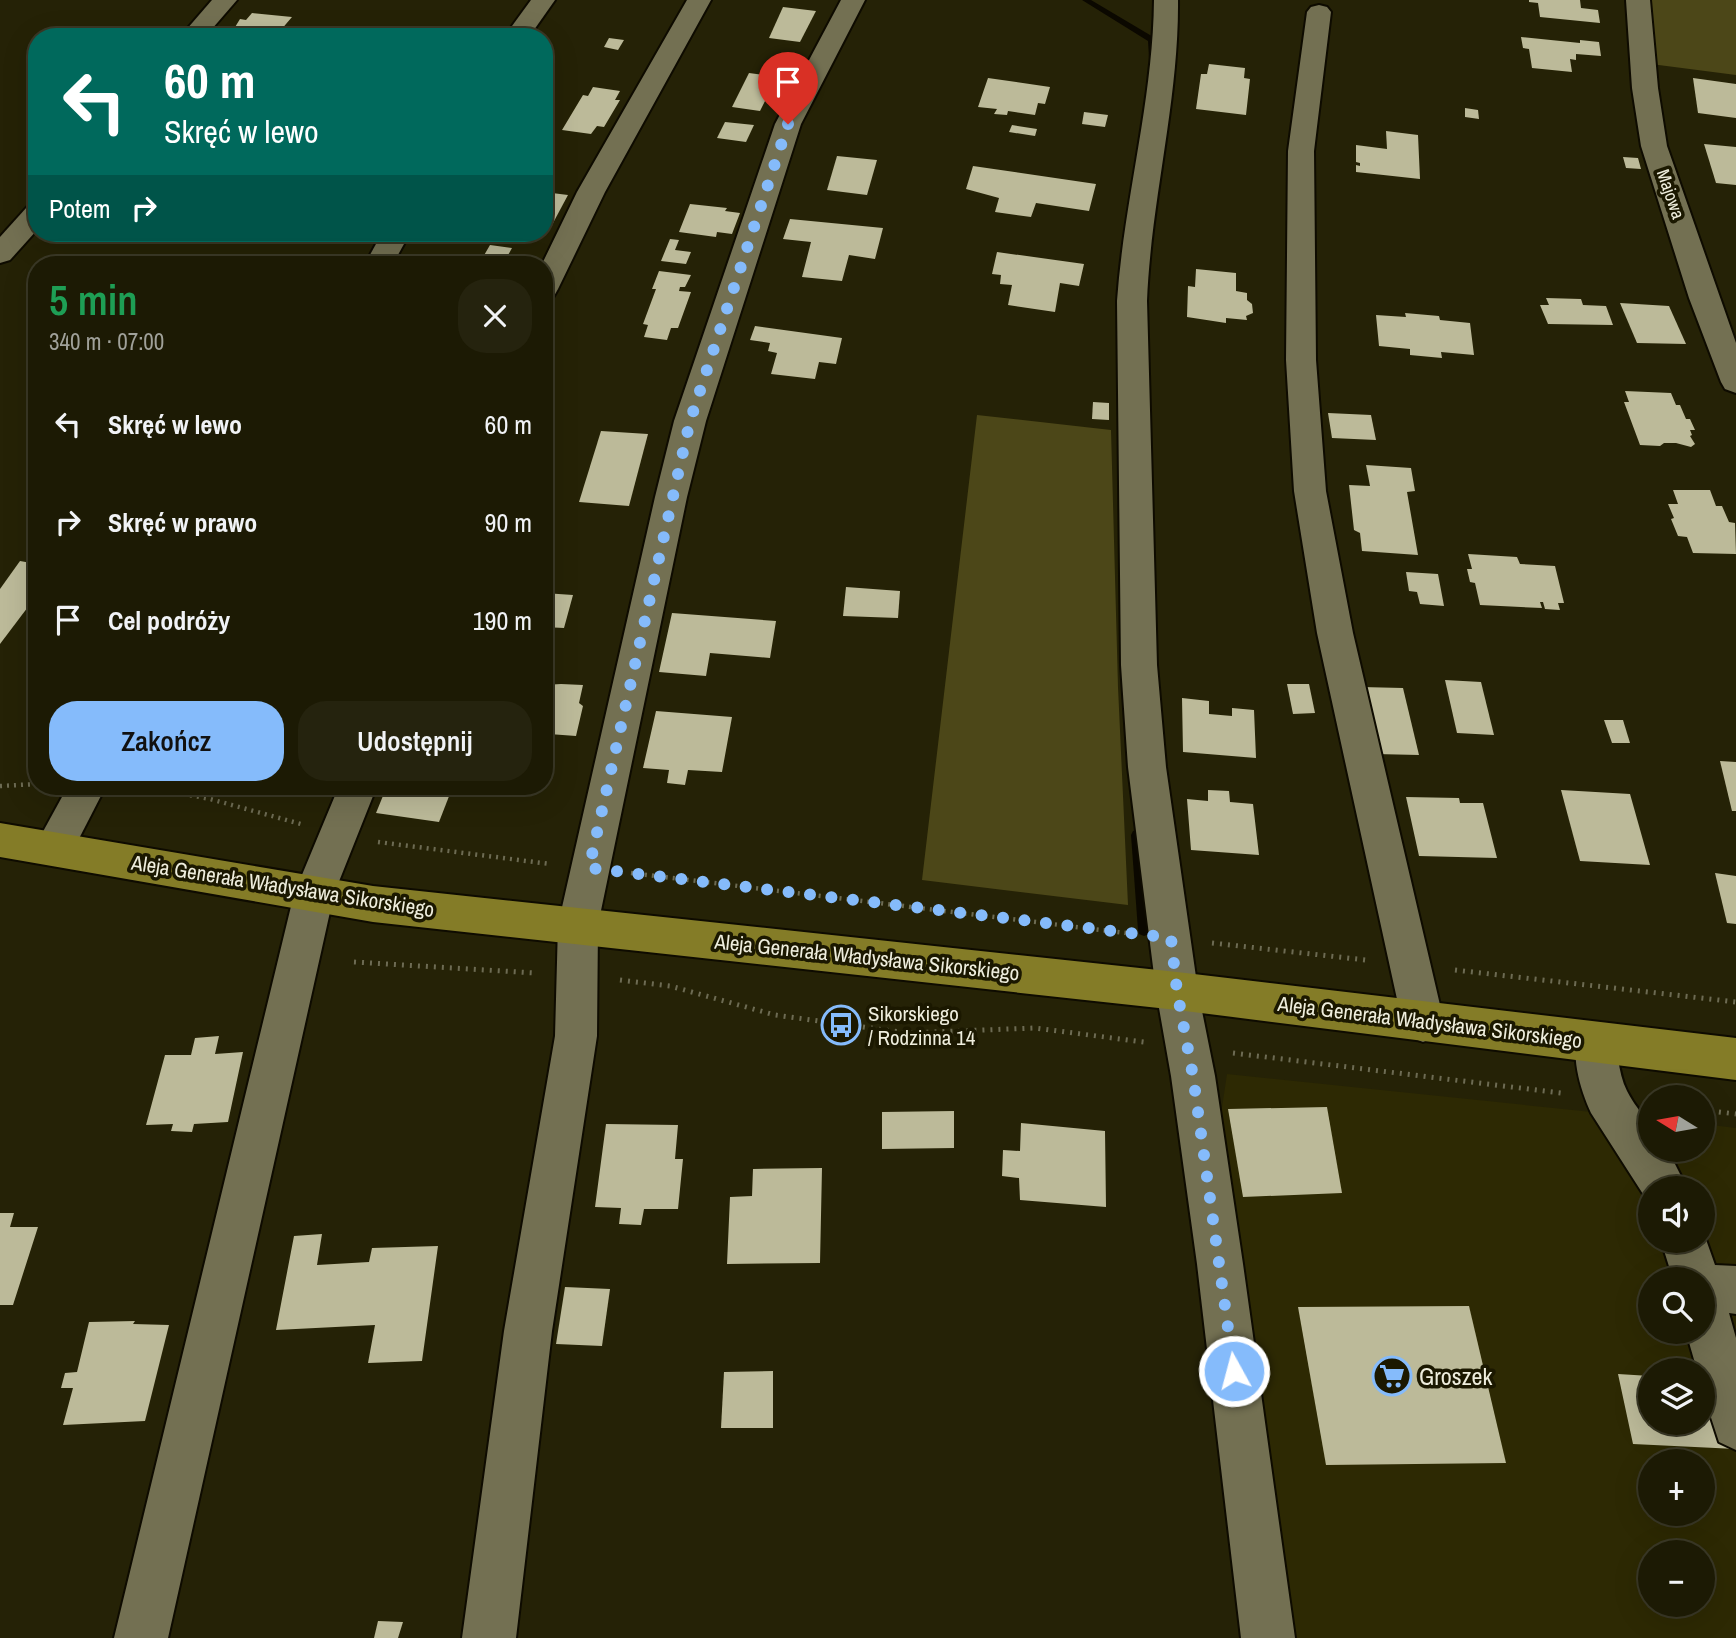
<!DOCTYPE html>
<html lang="pl">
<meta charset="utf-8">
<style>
:root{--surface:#1c1a04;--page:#25230e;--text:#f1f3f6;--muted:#a0a19a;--line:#3a3826;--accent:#85bbfb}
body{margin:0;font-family:"Archivo Narrow",sans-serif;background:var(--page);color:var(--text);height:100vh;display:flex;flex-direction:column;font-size:26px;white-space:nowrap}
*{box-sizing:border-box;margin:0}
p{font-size:23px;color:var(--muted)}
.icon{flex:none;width:38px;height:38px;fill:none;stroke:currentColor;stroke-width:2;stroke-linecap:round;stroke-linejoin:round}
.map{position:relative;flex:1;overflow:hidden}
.drawer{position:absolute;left:28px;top:256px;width:525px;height:539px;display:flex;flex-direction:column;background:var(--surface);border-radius:28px;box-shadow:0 7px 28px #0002,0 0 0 2px var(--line)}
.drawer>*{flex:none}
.hud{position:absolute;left:28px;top:28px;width:525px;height:214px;border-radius:28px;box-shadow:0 7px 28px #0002,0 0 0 2px var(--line);background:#00695c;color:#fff;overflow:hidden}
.needle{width:46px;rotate:281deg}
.fabs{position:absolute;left:1638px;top:1085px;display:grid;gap:14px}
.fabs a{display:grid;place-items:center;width:77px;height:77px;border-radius:50%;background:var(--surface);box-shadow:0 7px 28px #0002,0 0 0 2px var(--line);font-size:35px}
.pin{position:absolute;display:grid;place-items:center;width:60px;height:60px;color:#fff;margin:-72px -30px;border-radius:50% 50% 50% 0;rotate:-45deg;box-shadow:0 0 7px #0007}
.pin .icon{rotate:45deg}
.me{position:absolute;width:77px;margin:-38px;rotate:353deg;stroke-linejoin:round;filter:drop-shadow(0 0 5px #0008)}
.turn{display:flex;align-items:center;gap:24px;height:147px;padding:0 21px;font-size:32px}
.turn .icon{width:91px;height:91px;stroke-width:2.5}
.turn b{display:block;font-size:49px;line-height:60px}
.then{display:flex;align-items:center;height:66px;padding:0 21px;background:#0003;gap:14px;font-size:26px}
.round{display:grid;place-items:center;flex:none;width:74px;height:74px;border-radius:28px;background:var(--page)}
.summary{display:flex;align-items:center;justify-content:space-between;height:119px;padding:0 21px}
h1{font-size:42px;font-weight:600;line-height:52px;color:#1e9e55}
.primary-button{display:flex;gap:14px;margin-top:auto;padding:14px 21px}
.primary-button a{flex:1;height:80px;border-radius:28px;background:var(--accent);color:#111;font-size:28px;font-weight:600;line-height:80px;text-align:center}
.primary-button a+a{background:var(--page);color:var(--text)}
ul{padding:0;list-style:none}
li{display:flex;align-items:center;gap:21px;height:98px;padding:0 21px}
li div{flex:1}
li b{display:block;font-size:26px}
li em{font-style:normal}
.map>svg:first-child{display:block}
.built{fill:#2d2903;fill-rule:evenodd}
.green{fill:#4c4718}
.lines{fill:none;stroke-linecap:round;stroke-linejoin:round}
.stream{fill:#0b0800;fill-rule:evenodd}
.building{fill:#bcba99}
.minor-casing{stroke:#0e0b00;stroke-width:4}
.major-casing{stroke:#0e0b00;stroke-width:4}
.path-far1{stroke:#6d6b53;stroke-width:4.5;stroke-dasharray:2 5;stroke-linecap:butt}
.path{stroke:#6d6b53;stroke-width:5;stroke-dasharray:2 6;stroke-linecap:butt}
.minor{fill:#737052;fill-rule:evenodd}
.major{fill:#847c27;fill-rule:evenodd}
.route{stroke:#85bbfb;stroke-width:12;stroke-dasharray:0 21.6}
.labels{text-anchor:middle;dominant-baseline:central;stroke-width:7;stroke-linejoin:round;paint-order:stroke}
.far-street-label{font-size:18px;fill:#efeedd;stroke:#1b1800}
.street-label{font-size:21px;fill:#efeedd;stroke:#1b1800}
.poi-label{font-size:21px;fill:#efeedd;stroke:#1b1800;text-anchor:start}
.near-poi-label{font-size:24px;fill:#efeedd;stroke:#1b1800;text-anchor:start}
</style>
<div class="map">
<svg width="1736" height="1638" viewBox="0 0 1736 1638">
<rect width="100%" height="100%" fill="#252206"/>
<path class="built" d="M1227,1074L1650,1118V1150H1703V1124L1736,1128V1638H1286L1221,1114ZM1650,1188H1703V1241H1650ZM1650,1279H1703V1332H1650ZM1650,1370H1703V1423H1650ZM1650,1461H1703V1514H1650ZM1650,1552H1703V1605H1650Z"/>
<g class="green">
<polygon points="1647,0 1736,0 1736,75 1651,64"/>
<polygon points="977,415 1111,430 1118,687 1128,905 922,880"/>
</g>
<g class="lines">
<g class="stream">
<polygon points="1082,0 1091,0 1155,38 1156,59 1149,57 1148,41"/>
<polygon points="1137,830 1141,831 1143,835 1150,930 1149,934 1144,936 1139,934 1138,930 1131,835 1133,831"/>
</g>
</g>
<g class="building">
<polygon points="1529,0 1580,0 1581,8 1598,10 1600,23 1540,17 1538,3 1529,2"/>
<polygon points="783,7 816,11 800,42 769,38"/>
<polygon points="252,13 292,17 280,31 271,30 266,37 229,37 240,19 246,20"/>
<polygon points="1521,37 1580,43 1580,40 1599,42 1601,56 1576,54 1576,60 1570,59 1572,72 1532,68 1529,49 1523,48"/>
<polygon points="609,38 624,40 618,50 604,47"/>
<polygon points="1209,64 1245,68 1244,78 1250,79 1246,115 1196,109 1201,74 1207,74"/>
<polygon points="766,72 791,76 782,96 768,95 760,111 732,107 749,73 764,75"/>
<polygon points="988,78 1050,87 1045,104 1038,103 1035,115 1008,111 1007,115 994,114 997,109 978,107"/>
<polygon points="1693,78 1736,84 1736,118 1698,113"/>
<polygon points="593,87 620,91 615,100 620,100 604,127 597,126 591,134 562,130 583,95 588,96"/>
<polygon points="1465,108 1478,110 1479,119 1465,117"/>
<polygon points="1084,112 1108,115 1105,127 1082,124"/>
<polygon points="725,122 754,125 746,142 717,138"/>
<polygon points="1012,125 1037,129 1035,136 1009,132"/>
<polygon points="1386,131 1418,135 1420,179 1356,172 1356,165 1360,166 1360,163 1356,162 1356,145 1387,149"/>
<polygon points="1704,144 1736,147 1736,185 1716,183"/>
<polygon points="837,156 877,160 867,195 827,190"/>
<polygon points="1623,157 1638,158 1641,169 1626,168"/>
<polygon points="973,166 1096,184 1089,211 1036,203 1031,217 995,212 999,198 966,189"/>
<polygon points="544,192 568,195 553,223 544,222"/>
<polygon points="690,204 727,208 725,211 740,213 732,234 717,232 716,237 679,232"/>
<polygon points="790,219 883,228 875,259 849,255 842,281 802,277 811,242 783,239"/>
<polygon points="670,239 679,240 675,250 691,252 686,264 661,261"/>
<polygon points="490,245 512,248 507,257 516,258 513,264 479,264"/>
<polygon points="997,252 1084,264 1079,286 1060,283 1055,312 1008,305 1012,285 1000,284 1001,275 992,274"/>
<polygon points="1196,269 1236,273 1236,291 1247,293 1247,300 1252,304 1253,313 1246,316 1247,320 1226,318 1226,323 1187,317 1188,286 1195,287"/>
<polygon points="659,271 691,275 685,287 680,287 679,291 691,292 678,328 671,328 667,340 644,337 648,325 643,324 656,289 652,289"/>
<polygon points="1546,298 1581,299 1583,305 1606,306 1613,325 1548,324 1540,305 1549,305"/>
<polygon points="1620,303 1669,306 1686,344 1637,343"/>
<polygon points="1405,313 1439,316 1440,320 1470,323 1474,355 1441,352 1442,358 1410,355 1410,349 1379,346 1376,315 1406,317"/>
<polygon points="755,326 842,338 836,364 819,362 815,379 771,374 777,353 768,351 770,343 750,340"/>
<polygon points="1625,391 1671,393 1676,405 1680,405 1686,419 1690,419 1695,430 1690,430 1692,435 1690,436 1695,444 1691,447 1676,443 1664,443 1660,446 1640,445 1624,402 1629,402"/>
<polygon points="1093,402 1109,403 1109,420 1092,419"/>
<polygon points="1328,413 1371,415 1376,440 1332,438"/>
<polygon points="601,431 648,434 629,506 579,502"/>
<polygon points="1366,465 1411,468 1415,491 1407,492 1418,555 1362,551 1360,533 1354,530 1349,485 1370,486"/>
<polygon points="1673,490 1710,490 1716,506 1722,506 1729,522 1735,523 1736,554 1693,553 1687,537 1678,536 1671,519 1674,518 1668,504 1678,504"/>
<polygon points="1468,554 1517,557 1520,564 1555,566 1564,603 1558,603 1560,610 1545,609 1543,602 1540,602 1542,608 1480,605 1475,583 1470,582 1467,569 1472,569"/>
<polygon points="20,561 37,564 37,595 0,644 0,589"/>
<polygon points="1406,572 1438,574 1444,606 1420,604 1417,592 1409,591"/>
<polygon points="846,587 900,591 898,618 843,616"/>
<polygon points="544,593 573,595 564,628 544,627"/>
<polygon points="672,613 776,621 770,658 710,653 706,676 659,672"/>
<polygon points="1445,680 1481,682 1494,735 1457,733"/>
<polygon points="561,684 583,685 579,703 583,706 576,736 549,734 544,739 544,685"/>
<polygon points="1287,684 1309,684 1315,713 1293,714"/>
<polygon points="1361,687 1403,688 1419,755 1375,754"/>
<polygon points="1182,698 1209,701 1209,714 1232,716 1232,708 1254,710 1256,758 1183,752"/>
<polygon points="656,711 732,717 722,772 688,770 685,785 667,783 669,770 643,768"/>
<polygon points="1604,720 1623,720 1630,743 1612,743"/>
<polygon points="1720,761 1736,762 1736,811 1732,811"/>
<polygon points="387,786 453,786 439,822 376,813"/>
<polygon points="1208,790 1229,791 1230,802 1253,804 1259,855 1191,850 1187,799 1208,801"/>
<polygon points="1561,790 1630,794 1650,865 1580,861"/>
<polygon points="1406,797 1459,798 1460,803 1483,803 1497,858 1419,856"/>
<polygon points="1715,873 1736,876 1736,924 1727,923"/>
<polygon points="219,1036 215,1054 243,1052 228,1122 194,1124 192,1132 171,1131 173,1124 146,1125 165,1055 191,1055 195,1038"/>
<polygon points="1327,1107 1342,1193 1243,1197 1228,1109"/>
<polygon points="954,1111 954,1148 882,1149 882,1112"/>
<polygon points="1021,1123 1105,1131 1106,1207 1020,1200 1019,1178 1002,1176 1003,1150 1020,1151"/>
<polygon points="606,1124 678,1125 675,1159 683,1159 678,1209 644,1209 641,1225 619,1224 621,1208 595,1207"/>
<polygon points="822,1168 820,1263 727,1264 730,1197 752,1196 753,1169"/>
<polygon points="0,1213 14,1213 10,1227 38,1227 13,1305 0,1305"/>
<polygon points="322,1234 317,1265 369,1262 372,1248 438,1246 422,1361 368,1363 375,1325 276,1330 294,1236"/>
<polygon points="565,1287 610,1289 602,1346 556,1344"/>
<polygon points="1469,1306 1506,1463 1326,1465 1298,1307"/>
<polygon points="135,1321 133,1324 169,1325 145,1421 63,1425 73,1388 61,1388 65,1373 77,1372 89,1322"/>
<polygon points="773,1371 773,1428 721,1428 724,1372"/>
<polygon points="1618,1374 1650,1376 1650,1423 1703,1423 1703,1379 1736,1381 1736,1449 1633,1444"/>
<polygon points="378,1621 403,1622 398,1638 374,1638"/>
</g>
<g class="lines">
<defs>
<g id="minor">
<polygon points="212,0 237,0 205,37 180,37"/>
<polygon points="531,0 555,0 529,37 504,37"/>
<polygon points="687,0 711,0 605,192 558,289 554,296 544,298 544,264 542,264 577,192"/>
<polygon points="841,0 865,0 801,124 706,421 687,497 598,925 597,1036 552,1331 516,1638 462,1638 504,1331 555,1036 558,925 655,497 674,421 775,124"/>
<path d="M1154,0H1178C1179,101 1151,200 1147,301L1157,665L1166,767L1198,991L1215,1076L1243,1264L1295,1638H1241L1197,1264L1171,1076L1156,991L1128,767L1121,665L1117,301C1124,200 1153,101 1154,0Z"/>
<polygon points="1626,0 1650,0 1658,88 1667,146 1736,343 1736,393 1725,389 1721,382 1689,298 1641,146 1632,88"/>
<polygon points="1319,5 1327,7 1331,12 1314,151 1316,360 1326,491 1353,633 1444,1022 1438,1036 1423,1042 1408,1036 1402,1022 1317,633 1294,491 1286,360 1288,151 1307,12 1311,7"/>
<polygon points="37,205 37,230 10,260 0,263 0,237 27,207"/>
<polygon points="382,233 410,233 393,264 365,264"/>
<polygon points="68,786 106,786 68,860 54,865 40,860 34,848"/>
<polygon points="339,786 377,786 334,894 168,1638 114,1638 294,894"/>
<path d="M1595,1022L1610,1028C1619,1047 1617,1072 1627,1091C1642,1120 1650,1112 1650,1150H1668L1687,1188H1650V1205L1591,1113C1580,1089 1569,1052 1580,1028Z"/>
<polygon points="1703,1231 1715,1265 1736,1266 1736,1314 1729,1313 1736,1338 1736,1450 1719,1442 1703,1393 1703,1370 1697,1370 1686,1332 1703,1332 1703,1279 1673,1279 1661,1241 1703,1241"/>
</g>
<polygon id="major" points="0,823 373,886 1177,972 1736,1038 1736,1080 1177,1010 373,922 0,857"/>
</defs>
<use href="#minor" class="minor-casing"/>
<use href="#major" class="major-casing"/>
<g class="path-far1">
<polyline points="0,786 37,784"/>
<polyline points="142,786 210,799 301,824"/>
<polyline points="378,842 550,864"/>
<polyline points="631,873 1126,933"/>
</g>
<g class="path">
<polyline points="1212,943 1366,960"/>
<polyline points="354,962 535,973"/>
<polyline points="1455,970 1736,1002"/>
<polyline points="620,980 670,986 775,1015 907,1033 1034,1028 1144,1042"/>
<polyline points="1233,1053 1561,1093"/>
<polyline points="1703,1110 1736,1114"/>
</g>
<use href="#minor" class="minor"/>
<use href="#major" class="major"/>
</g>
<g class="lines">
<polyline class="route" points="788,124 690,421 589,868 1171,938 1177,991 1193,1076 1234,1371"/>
</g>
<defs>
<symbol id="bus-ring" viewBox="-11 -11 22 22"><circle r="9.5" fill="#1b1800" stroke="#85bbfb" stroke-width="1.5"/><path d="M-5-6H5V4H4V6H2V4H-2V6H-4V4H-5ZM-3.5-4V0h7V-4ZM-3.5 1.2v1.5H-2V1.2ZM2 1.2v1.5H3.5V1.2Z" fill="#85bbfb"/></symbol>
<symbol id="supermarket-ring" viewBox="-11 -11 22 22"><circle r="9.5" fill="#1b1800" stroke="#85bbfb" stroke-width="1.5"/><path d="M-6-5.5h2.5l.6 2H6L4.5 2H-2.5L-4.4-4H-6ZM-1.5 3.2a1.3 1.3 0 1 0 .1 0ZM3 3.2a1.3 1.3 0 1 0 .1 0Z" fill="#85bbfb"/></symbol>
</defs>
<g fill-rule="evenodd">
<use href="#bus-ring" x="819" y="1003" width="44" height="44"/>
<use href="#supermarket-ring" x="1370" y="1354" width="44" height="44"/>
</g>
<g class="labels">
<g class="far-street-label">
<text transform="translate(1671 194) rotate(71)">Majowa</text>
</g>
<g class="street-label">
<text transform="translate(283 886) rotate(9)">Aleja Generała Władysława Sikorskiego</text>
<text transform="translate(867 957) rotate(6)">Aleja Generała Władysława Sikorskiego</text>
<text transform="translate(1430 1022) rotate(7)">Aleja Generała Władysława Sikorskiego</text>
</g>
<g class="poi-label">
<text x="868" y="1013">Sikorskiego<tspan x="868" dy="24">/ Rodzinna 14</tspan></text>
</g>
<g class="near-poi-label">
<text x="1419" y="1376">Groszek</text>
</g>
</g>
</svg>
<div class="fabs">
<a><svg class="needle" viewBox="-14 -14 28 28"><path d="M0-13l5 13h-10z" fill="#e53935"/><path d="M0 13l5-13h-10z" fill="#a0a19a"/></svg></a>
<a><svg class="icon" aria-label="sound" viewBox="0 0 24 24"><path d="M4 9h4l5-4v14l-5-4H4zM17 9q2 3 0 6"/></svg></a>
<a><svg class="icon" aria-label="search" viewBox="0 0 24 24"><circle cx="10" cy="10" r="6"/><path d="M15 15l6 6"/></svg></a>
<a><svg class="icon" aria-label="layers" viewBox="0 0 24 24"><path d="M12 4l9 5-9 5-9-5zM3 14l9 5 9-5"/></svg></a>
<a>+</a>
<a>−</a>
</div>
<div class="pin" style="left:788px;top:124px;background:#d93025"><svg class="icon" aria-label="arrive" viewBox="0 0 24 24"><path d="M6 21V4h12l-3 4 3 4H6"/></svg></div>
<svg class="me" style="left:1234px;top:1371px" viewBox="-20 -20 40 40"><circle r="17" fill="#85bbfb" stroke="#fff" stroke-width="3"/><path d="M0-11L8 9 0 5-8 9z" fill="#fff"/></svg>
<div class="hud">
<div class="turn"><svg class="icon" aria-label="left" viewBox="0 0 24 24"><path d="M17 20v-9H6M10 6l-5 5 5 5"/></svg><div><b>60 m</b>Skręć w lewo</div></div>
<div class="then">Potem<svg class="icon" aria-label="right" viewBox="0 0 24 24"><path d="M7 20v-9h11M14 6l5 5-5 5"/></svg></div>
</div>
<section class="drawer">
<div class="summary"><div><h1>5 min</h1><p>340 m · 07:00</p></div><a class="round"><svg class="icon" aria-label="close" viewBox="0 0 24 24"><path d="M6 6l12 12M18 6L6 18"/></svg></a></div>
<ul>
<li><svg class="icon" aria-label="left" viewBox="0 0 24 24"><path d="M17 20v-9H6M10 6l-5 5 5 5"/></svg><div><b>Skręć w lewo</b></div><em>60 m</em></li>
<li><svg class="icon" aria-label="right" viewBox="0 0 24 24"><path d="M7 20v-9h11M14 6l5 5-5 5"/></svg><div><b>Skręć w prawo</b></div><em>90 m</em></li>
<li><svg class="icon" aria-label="arrive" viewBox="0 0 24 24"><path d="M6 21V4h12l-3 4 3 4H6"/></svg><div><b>Cel podróży</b></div><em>190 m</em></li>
</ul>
<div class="primary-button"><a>Zakończ</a><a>Udostępnij</a></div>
</section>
</div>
